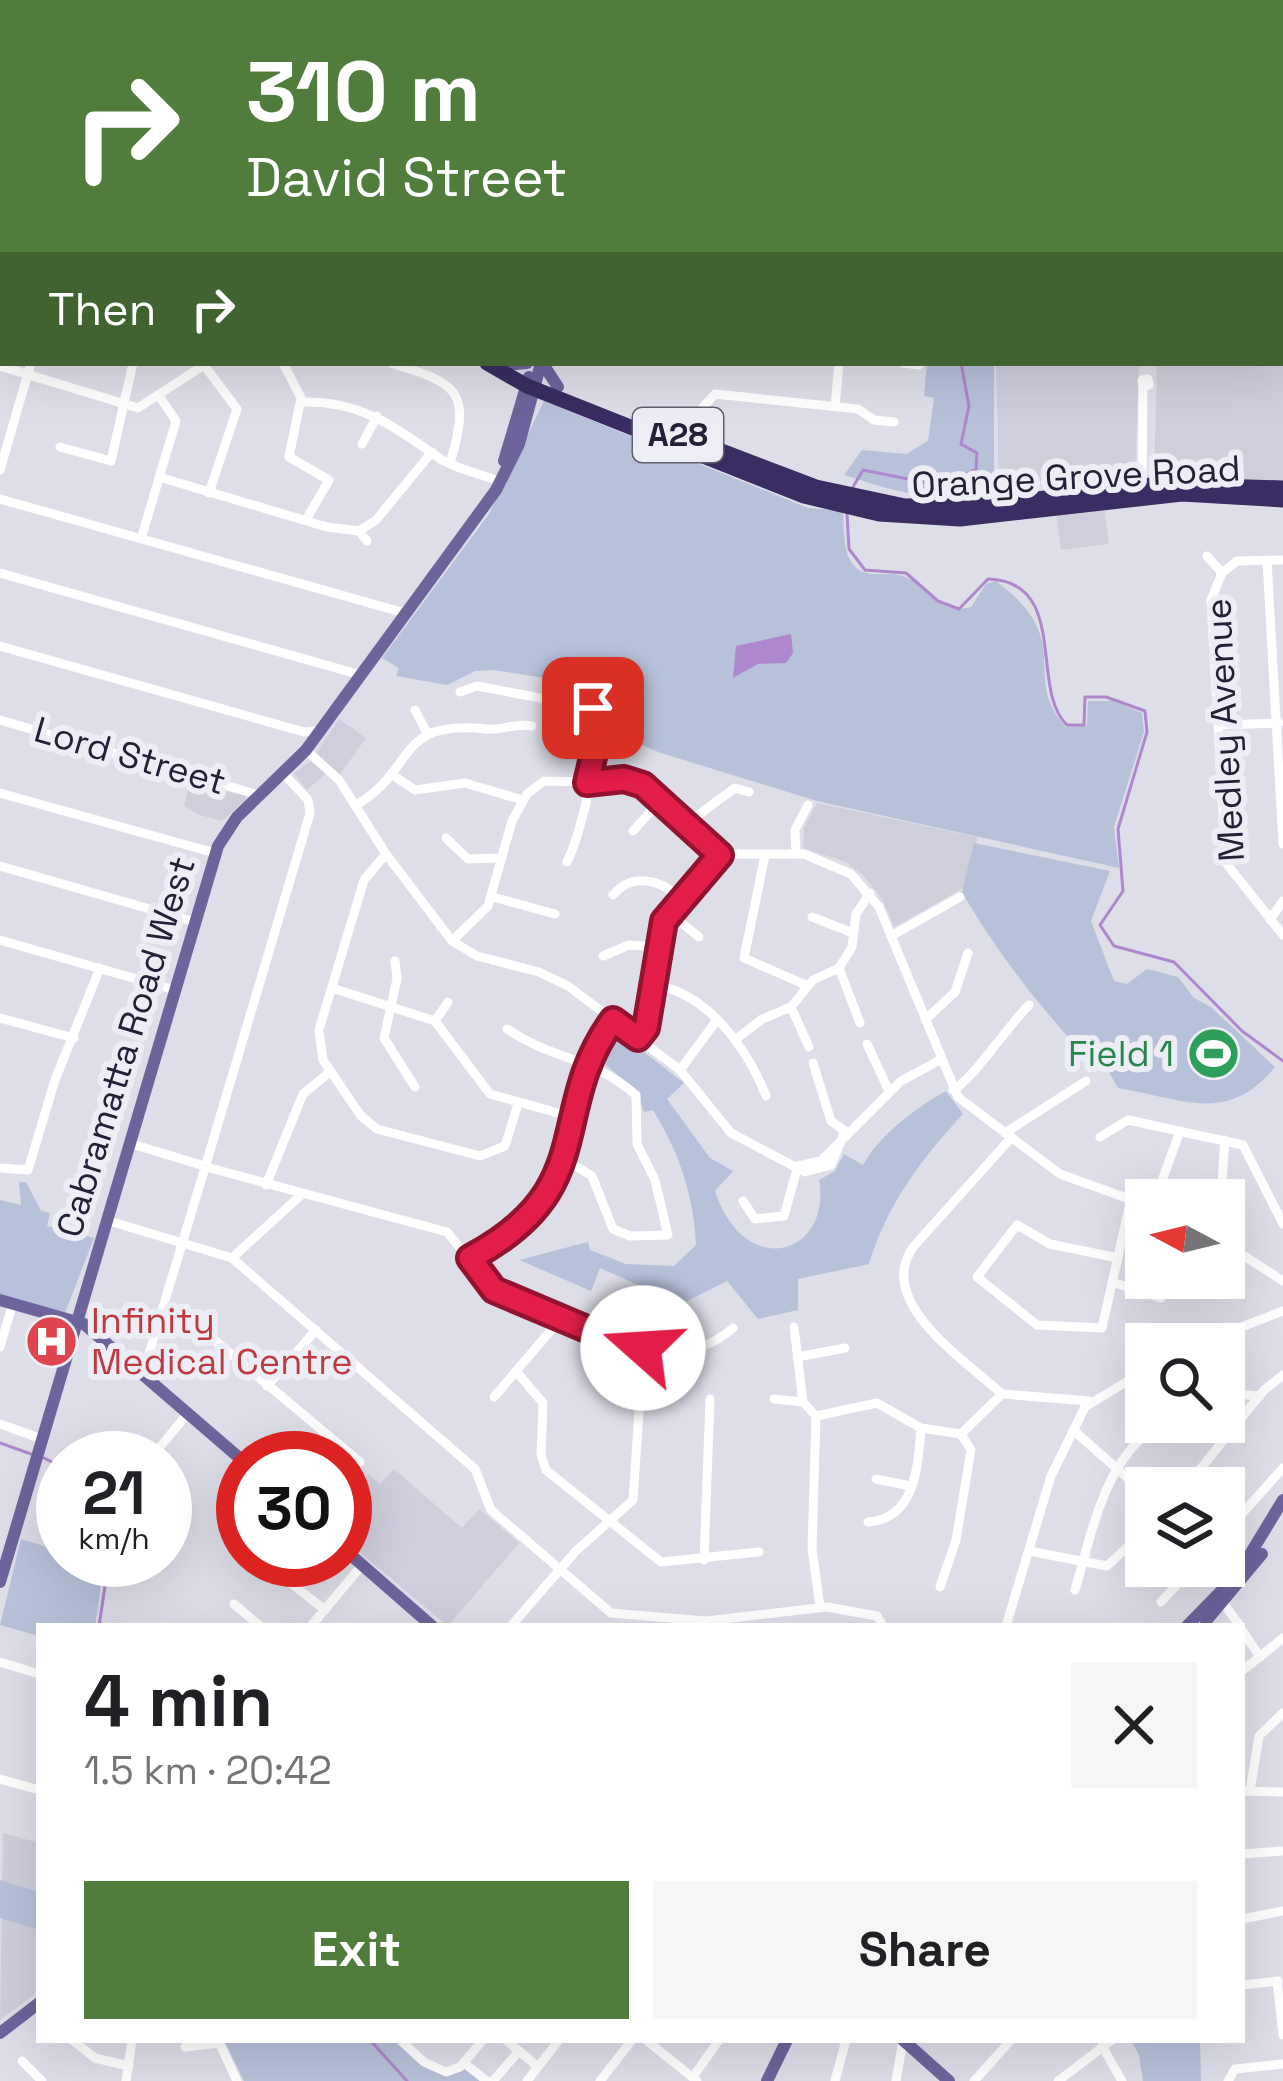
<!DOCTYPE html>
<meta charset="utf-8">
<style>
:root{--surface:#fff;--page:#f6f6f6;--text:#202124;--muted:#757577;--accent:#507c3c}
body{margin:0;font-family:"Space Grotesk",sans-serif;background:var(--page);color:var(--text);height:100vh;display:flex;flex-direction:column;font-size:45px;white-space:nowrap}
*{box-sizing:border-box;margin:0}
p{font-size:39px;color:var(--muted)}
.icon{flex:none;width:66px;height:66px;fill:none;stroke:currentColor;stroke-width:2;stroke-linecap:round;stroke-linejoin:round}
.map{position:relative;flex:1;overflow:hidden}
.drawer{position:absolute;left:36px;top:1623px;width:1209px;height:420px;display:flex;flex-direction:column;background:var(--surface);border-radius:0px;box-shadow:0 12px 48px #0002}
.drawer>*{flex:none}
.hud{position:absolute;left:0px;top:0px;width:1284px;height:366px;box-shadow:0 12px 48px #0002;background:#507c3c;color:#fff;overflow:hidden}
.needle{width:78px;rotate:277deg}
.buttons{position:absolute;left:1125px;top:1179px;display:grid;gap:24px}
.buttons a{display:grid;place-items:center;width:120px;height:120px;border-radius:0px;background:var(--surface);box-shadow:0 12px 48px #0002;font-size:60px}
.speed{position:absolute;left:36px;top:1431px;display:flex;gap:24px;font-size:60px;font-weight:700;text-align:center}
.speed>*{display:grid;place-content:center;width:156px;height:156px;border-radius:50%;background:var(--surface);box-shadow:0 12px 48px #0002;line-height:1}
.speed small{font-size:30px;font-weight:400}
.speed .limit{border:18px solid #d22;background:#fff;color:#111}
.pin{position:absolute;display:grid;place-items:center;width:102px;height:102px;color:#fff;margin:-51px;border-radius:24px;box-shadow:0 6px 18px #0006}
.me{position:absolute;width:132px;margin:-66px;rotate:289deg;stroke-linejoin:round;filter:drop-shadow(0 0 9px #0008)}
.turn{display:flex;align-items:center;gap:42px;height:252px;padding:0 48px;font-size:54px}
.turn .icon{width:156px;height:156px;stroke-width:2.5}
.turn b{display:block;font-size:84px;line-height:102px}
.then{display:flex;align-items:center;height:114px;padding:0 48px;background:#0003;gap:24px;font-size:45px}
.round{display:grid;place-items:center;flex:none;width:126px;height:126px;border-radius:0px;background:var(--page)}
.summary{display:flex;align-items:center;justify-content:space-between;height:204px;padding:0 48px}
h1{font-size:72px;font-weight:600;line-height:90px}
.action{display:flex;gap:24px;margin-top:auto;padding:24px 48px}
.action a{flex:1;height:138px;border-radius:0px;background:var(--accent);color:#fff;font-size:48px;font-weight:600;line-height:138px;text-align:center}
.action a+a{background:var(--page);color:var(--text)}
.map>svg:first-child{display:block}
.built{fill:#cfcfdc}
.green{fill:#b7c1d9}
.water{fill:#af87cc}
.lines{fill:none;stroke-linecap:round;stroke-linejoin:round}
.stream{stroke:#af87cc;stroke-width:3}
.minor{stroke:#fff;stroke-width:9}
.major{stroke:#6d649c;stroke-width:12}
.highway{stroke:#392d61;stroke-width:15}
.route-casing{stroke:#92132f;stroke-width:30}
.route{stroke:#e11d48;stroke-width:21}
.labels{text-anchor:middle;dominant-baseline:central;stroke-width:12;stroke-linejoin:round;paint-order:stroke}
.shield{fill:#edeef5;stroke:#605e70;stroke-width:3}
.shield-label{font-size:33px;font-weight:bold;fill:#232037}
.street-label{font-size:36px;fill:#232037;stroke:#edeef5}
.leisure-label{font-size:36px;fill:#27864d;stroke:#edeef5;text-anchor:end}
.health-label{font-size:36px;fill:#be3a42;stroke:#edeef5;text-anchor:start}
</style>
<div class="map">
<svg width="1283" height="2081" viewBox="0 0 1283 2081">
<rect width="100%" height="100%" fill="#dddee8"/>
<g class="built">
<polygon points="1283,189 1283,481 1154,477 1157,363 1281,363"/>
<polygon points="996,363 1139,363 1135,476 1093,483 999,480"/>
<polygon points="1104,507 1109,544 1061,550 1056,514"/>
<polygon points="339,719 366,738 341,773 324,775 307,790 294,773 311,761"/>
<polygon points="190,781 245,796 246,799 222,821 200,815 184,806"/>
<polygon points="817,803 977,837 974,882 894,927 883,900 863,875 846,862 803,848 804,828"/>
<polygon points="394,1469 462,1528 479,1509 519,1543 448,1626 345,1540 345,1501 368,1474 380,1484"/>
<polygon points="3,1833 39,1843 39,1991 0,2020"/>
</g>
<g class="green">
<path d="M927,363H994V474C933,508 907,494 844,475L862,450L906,454L928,441L934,398L924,396Z"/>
<path d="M544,401L808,508L843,511C844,525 843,547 850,560C863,582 884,570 903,576C931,585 936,616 971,607L986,584L996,581C1078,642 1019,676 1066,727L1087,725L1088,701H1113L1142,713L1144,732L1114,827L1119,868L817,801L661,753L632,741L614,708L587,685L494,670L475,671L447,685L396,676L399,668L382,658L489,514Z"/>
<path d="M974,843L1110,871L1091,921L1114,981L1127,984L1147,969L1178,977L1194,998L1211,1007L1275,1067C1228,1125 1184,1099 1118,1088L1091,1040L1076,1046C1032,997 995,949 962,892Z"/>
<path d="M614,1029L684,1083L667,1099L710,1158L733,1171L715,1191C745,1282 832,1255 819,1180L835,1171L844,1154L863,1165C881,1134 915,1108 946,1091L963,1114C922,1158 886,1206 869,1264L798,1279V1310L758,1319L727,1281L681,1304L600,1268L591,1291L519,1260L588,1242L590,1250L626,1264L674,1266L696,1245C694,1196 679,1152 653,1110L644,1112L636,1090L597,1058Z"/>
<polygon points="19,1182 26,1182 41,1211 50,1213 47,1226 94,1238 65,1313 0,1294 0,1200 21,1205"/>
<polygon points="21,1539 63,1552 63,1560 104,1565 95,1626 39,1626 39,1636 0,1625"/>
<polygon points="0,1880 39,1892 39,1930 0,1918"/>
<path d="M224,2040H395C416,2059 436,2081 465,2068L483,2081H244Z"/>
<polygon points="1131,2040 1200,2040 1201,2081 1143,2081 1139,2055"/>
</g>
<polygon class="water" points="791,634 793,653 786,663 758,664 733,678 736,646"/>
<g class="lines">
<g class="stream">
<polyline points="1137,0 1138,3"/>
<polyline points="853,487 863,470 943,486 976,469 977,453 961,444 969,406 961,363"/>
<path d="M847,514L849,549L865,570L906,573L938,601L959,609L988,579C1070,581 1029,690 1067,725H1084L1085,697H1106L1145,711L1147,732L1118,829L1123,891L1100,925L1114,946L1174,962L1242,1031L1283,1061"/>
<polyline points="0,1443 31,1454"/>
<polyline points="44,1458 63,1468"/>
<polyline points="99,1626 109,1560"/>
<polyline points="370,2040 407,2081"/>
</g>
<g class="minor">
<polyline points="755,0 759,3"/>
<polyline points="13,3 14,0"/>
<polyline points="138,3 139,0"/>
<polyline points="263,3 264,0"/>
<polyline points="357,3 358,0"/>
<polyline points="766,3 771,3"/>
<polyline points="796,3 798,0"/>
<polyline points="968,3 969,0"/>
<polyline points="1281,11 1283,11"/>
<polyline points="0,47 3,37"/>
<polyline points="1281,186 1283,186"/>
<polyline points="0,221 3,222"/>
<polyline points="0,257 2,258"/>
<polyline points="0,310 3,310"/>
<polyline points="283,363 301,398 289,457 329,480 306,520"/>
<path d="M391,363C458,384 472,390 450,463"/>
<polyline points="903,363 919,365"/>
<polyline points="204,365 237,409 209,493"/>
<polyline points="0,366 138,408 207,363"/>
<polygon points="1148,379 1149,385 1143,386 1142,380"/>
<path d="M301,402C360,400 393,426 439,458C455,469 482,474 502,482"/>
<polyline points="835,406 839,363"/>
<polyline points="362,444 377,416"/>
<polyline points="696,446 703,407 715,394 858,409 874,420 894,422"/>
<polyline points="60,447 111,461 133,363"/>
<polyline points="0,470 31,363"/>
<polyline points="159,477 327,527 359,531 367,541"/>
<polyline points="1142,488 1143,386"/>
<polyline points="0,499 405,613"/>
<polyline points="359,531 376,520 432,452"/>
<polyline points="141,539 176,421 159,396"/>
<polyline points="1207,556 1222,573"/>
<polyline points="1267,560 1283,844"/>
<polyline points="1283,560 1237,561 1222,573 1211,600 1226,863 1283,935"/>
<polyline points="0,573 361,675"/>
<polyline points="0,646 304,732 318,731"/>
<path d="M460,692L477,686L593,708C604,740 582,832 567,862"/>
<polyline points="415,710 427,733"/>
<polyline points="0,720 259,795"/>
<polyline points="1221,725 1279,723"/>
<polyline points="306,750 339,780 386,854 452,941 477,956 539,972 568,986 680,1070 731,1133 805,1172 831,1165 845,1131"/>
<polyline points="391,774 415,790 465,783 523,800"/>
<polyline points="0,793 215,853"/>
<path d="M355,806C418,769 394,719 486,729C503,731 515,722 532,726"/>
<polyline points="686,824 735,788 749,792"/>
<polyline points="633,831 661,800"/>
<polyline points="446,838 468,859 499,858"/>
<polyline points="386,854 364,880 319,1030 323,1060 361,1116 377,1129 480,1156 505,1146 518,1104"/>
<polyline points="726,854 804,854 851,874 879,907 958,1097 1060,1174 1146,1205"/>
<polyline points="796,854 795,830 808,805"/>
<polyline points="765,855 744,958 808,986"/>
<polyline points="0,866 195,922"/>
<path d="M613,895C632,872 660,880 680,897"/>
<polyline points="493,897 555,914"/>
<polyline points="669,913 699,937"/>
<polyline points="812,917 853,933"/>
<polyline points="1270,920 1283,901"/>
<polyline points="891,936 960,897"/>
<polyline points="0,940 175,990"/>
<polyline points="452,941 488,906 512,821 527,794 544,781 637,783 717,850"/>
<polyline points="603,956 629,945 657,947"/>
<polyline points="395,961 397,979 384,1038 415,1087"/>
<polyline points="839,968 860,1023"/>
<path d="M654,985C708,993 747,1048 766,1096"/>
<polyline points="332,988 435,1021 490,1094 576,1118"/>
<polyline points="791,1007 809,1047"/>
<polyline points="0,1018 74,1038"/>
<polyline points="925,1020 955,992 968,953"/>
<polyline points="435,1021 448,1002"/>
<path d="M507,1029C552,1060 591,1056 636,1095L637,1144L655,1180L668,1235L630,1236L613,1229L592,1176L566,1160"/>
<polyline points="638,1038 650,1020 664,921 720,855"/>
<polyline points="735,1040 762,1019 791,1007 813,980 839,968 852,947 856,914 870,893"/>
<polyline points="867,1044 889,1091"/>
<polyline points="813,1063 831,1121 845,1131"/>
<polyline points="680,1070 717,1020"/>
<path d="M953,1090C975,1077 1006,1028 1029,1005"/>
<polyline points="1005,1133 1086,1081"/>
<polyline points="1100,1137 1128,1120 1243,1145 1283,1224"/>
<polyline points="129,1143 201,1165"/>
<polyline points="207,1161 310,813 308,800 283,773"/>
<polyline points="798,1166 821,1161 901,1081 940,1060"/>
<polyline points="0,1168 28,1170 55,1080 100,968"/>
<polyline points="210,1168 447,1232 494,1290 596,1333 639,1339 643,1353 633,1500 576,1551 511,1626"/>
<polyline points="1222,1181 1225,1140"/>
<polyline points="266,1185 303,1094 330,1072"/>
<polyline points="1155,1200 1180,1131"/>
<polyline points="743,1201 755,1219 784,1216 798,1166"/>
<polyline points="106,1220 232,1258 475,1469 491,1510 611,1613 706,1621 827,1607 877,1616 883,1626"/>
<polyline points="1224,1243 1283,1281"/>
<polyline points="232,1258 300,1196"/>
<path d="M470,1258C506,1238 545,1209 563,1169C584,1119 580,1066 613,1020"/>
<polyline points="1118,1258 1050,1244 1017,1225 977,1277 1037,1325 1102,1328 1131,1199"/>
<polyline points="1198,1279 1207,1278"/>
<polyline points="1112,1282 1161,1298"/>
<polyline points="794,1327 803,1402 816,1416"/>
<polyline points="627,1334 637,1310"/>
<polyline points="213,1339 360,1462"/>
<polyline points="1197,1344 1283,1311"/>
<polyline points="0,1347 13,1303"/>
<path d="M643,1353C675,1355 709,1350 733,1328"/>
<polyline points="797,1357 845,1348"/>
<polyline points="516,1371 543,1403 541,1455 546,1470 661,1562 759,1552"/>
<polyline points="143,1374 204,1171"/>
<polyline points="267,1386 316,1330"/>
<polyline points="1224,1393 1260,1396"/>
<path d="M1002,1394C964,1359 873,1301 914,1246L1012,1137"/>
<polyline points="494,1397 564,1315"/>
<polyline points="774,1399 803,1402"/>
<polyline points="816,1416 877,1403 921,1428 961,1434 1002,1394 1089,1401"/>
<polyline points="816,1416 812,1548 820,1607"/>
<polyline points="0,1424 42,1439"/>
<polyline points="1073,1430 1146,1494"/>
<polyline points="151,1458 188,1413"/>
<polyline points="876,1479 910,1486"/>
<polyline points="1185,1488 1264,1390 1283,1375"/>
<path d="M868,1522C915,1519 918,1467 921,1428"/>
<polyline points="1224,1534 1283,1468"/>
<polyline points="1029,1551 1107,1566 1146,1530"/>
<polyline points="704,1560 710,1399"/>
<polyline points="269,1566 325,1610"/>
<polyline points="940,1587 956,1540 971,1450 961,1434"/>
<path d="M1075,1590C1092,1533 1105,1453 1164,1422"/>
<polyline points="1161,1602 1194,1566"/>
<polyline points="234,1604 260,1626"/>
<polyline points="1224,1604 1240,1626"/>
<polyline points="311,1626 362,1565"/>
<polyline points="1006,1626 1051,1476 1085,1407 1146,1370"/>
<polyline points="1242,1630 1260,1657"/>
<polyline points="0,1662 39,1674"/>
<polyline points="1242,1671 1283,1638"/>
<polyline points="0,1779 39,1790"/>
<polyline points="1242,1791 1283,1792"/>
<polyline points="1250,1791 1259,1736 1283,1713"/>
<polyline points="1242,1854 1283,1851"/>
<polyline points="1242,1919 1283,1911"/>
<polyline points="1277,1981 1283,2035"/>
<polyline points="1242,1985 1278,1981"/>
<polyline points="72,2040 95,2058 129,2066"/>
<polyline points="218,2040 237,2081"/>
<polyline points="400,2040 424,2062 446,2072 460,2067 483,2040"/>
<polyline points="506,2040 537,2066"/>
<polyline points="646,2040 697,2081"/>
<polyline points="1102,2046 1122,2081"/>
<polyline points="185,2047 218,2043"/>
<polyline points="22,2061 42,2081"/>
<polyline points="464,2063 487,2081"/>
<polyline points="693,2077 719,2040"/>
<polyline points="126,2081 132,2040"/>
<polyline points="493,2081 519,2051"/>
<polyline points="527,2081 559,2040"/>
<polyline points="600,2081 632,2040"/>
<polyline points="835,2081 846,2040"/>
<polyline points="896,2081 903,2040"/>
<polyline points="974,2081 1011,2040"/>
<polyline points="1058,2081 1112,2040"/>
<polyline points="1228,2081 1235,2069 1283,2064"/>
</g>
<g class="major">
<polyline points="471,0 473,3"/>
<polyline points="543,364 558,387"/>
<polyline points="505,365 527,363"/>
<polyline points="504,461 529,377"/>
<polyline points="0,1300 84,1324 243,1461"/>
<polyline points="345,1550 432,1626"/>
<polyline points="0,1582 218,846 237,817 306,750 496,490 519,444 541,363"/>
<polyline points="1206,1621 1262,1554"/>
<polyline points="1187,1626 1238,1574 1283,1500"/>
<polyline points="0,2033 39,2003"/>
<polyline points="903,2040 949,2081"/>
<polyline points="767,2081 787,2040"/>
</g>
<g class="highway">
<polyline points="0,92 3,93"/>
<polyline points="0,104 3,104"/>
<polyline points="487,363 527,386 804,496 879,514 960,519 1182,494 1283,500"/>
<polyline points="698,442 816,487 905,506 997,504 1159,484 1283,488"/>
</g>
</g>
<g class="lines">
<defs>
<path id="route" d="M593,708L597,740L587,783L624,779L643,785L720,855L664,921L646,1028L638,1038L613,1020C546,1112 602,1188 470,1258L494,1290L596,1333L631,1334L643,1348"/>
</defs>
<use href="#route" class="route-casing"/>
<use href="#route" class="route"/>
</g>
<defs>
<symbol id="stadium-disc" viewBox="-11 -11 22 22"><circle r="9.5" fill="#2e9e5b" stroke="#edeef5"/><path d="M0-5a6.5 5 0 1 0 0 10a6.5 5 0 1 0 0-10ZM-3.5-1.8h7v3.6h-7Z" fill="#fff"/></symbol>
<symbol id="hospital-disc" viewBox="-11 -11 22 22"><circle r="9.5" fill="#e0444e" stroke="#edeef5"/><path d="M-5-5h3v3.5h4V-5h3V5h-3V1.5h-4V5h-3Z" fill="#fff"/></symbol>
</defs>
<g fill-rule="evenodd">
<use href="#stadium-disc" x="1184" y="1024" width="59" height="59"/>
<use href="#hospital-disc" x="22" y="1312" width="59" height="59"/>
</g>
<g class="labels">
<rect class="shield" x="633" y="408" width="90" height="54" rx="9"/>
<g class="shield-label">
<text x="678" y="435">A28</text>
</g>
<g class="street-label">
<text transform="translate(1076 477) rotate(-3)">Orange Grove Road</text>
<text transform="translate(1225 730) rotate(-93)">Medley Avenue</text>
<text transform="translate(130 756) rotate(16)">Lord Street</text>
<text transform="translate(126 1047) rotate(-73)">Cabramatta Road West</text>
</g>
<g class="leisure-label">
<text x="1174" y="1054">Field 1</text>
</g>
<g class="health-label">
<text x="91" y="1321">Infinity<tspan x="91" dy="41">Medical Centre</tspan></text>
</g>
</g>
</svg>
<div class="buttons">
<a><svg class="needle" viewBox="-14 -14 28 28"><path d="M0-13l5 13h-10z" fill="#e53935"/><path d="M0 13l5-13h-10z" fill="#757577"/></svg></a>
<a><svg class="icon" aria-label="search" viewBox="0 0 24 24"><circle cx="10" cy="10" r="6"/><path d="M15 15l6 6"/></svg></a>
<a><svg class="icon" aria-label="layers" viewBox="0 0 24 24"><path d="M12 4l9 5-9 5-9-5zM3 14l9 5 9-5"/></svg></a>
</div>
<div class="speed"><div>21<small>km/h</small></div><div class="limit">30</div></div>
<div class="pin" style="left:593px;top:708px;background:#d93025"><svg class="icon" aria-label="arrive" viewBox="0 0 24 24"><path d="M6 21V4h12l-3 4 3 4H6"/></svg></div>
<svg class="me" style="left:643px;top:1348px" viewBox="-20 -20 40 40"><circle r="19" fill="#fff"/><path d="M0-13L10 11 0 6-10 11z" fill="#e11d48"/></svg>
<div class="hud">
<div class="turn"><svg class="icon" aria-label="right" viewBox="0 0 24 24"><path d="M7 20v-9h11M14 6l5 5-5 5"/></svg><div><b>310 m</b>David Street</div></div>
<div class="then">Then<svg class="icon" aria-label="right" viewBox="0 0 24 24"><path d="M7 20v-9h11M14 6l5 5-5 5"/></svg></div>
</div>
<section class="drawer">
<div class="summary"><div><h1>4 min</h1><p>1.5 km · 20:42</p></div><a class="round"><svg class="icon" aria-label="close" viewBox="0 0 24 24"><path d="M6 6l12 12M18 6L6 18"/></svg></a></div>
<div class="action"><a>Exit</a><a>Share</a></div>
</section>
</div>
